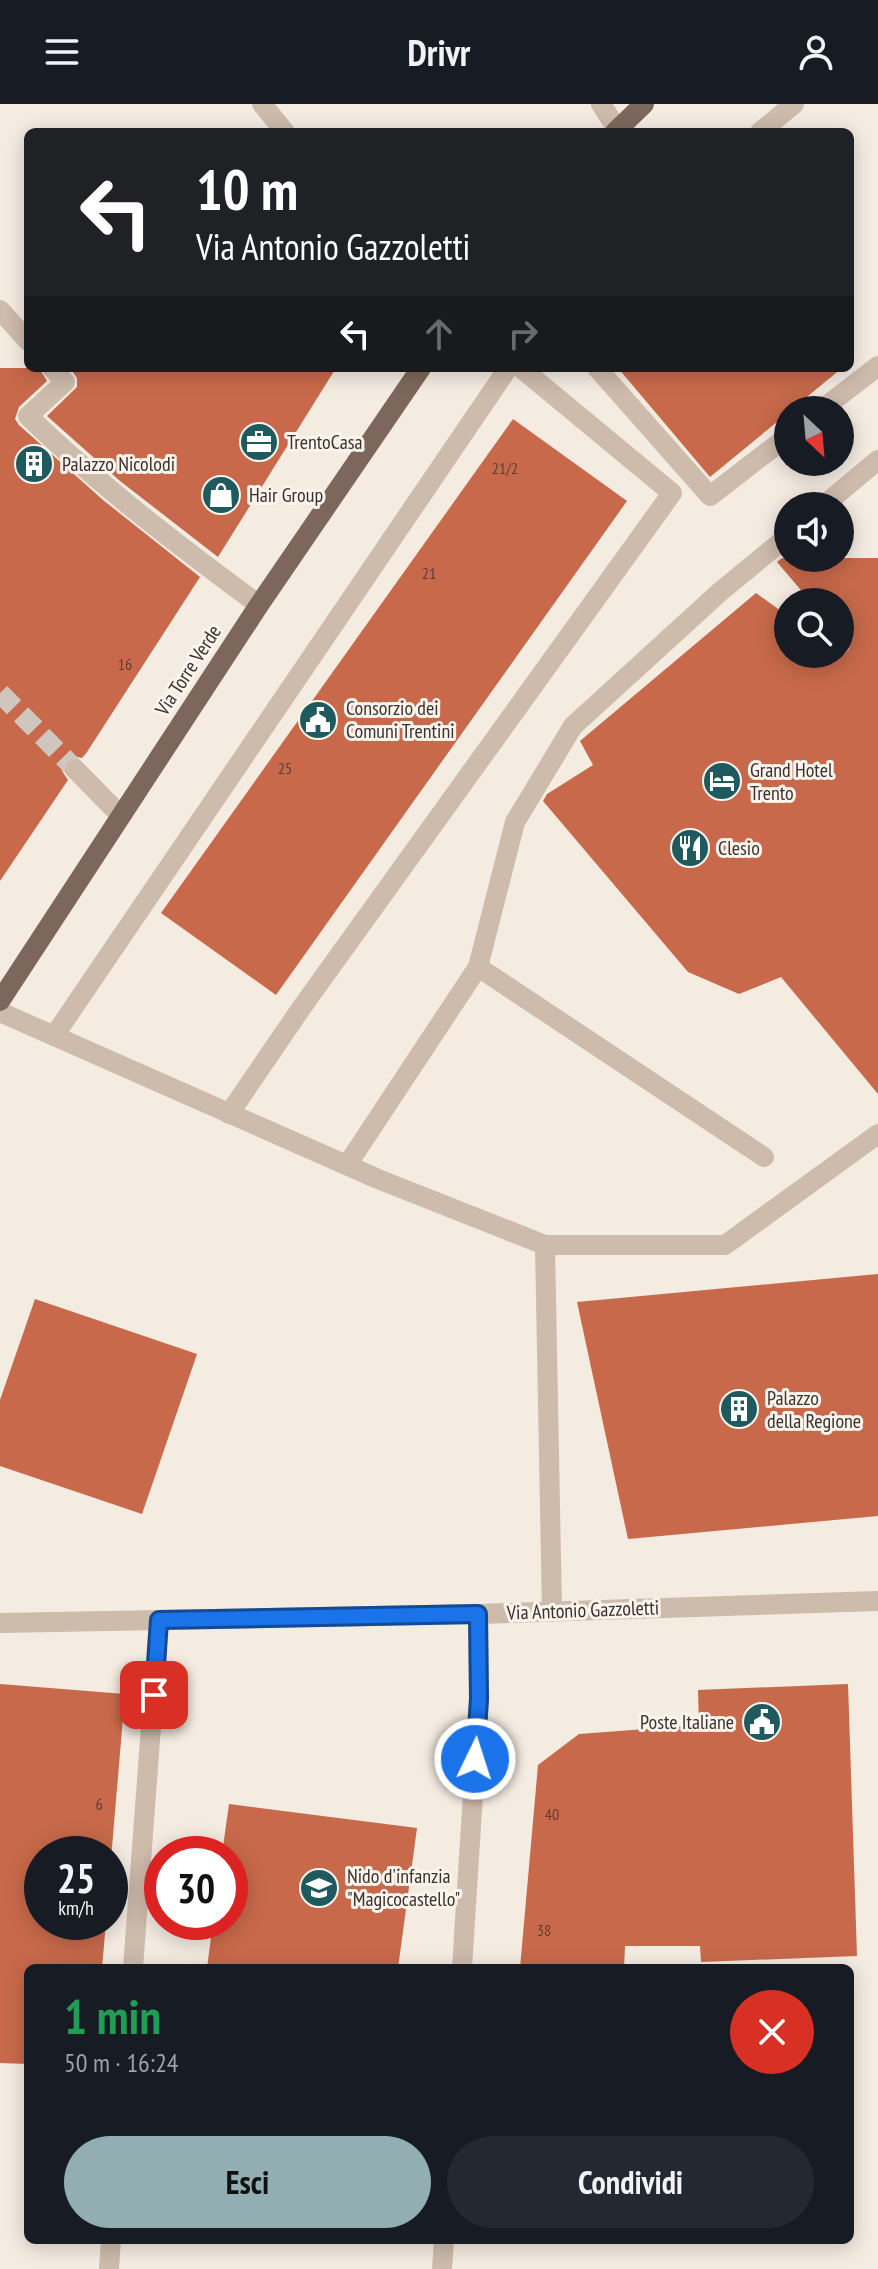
<!DOCTYPE html>
<html lang="it">
<meta charset="utf-8">
<style>
:root{--surface:#171b24;--page:#242831;--text:#f1f3f6;--muted:#9ea1a6;--accent:#92aeb2}
body{margin:0;font-family:"PT Sans Narrow",sans-serif;background:var(--page);color:var(--text);height:100vh;display:flex;flex-direction:column;font-size:30px;white-space:nowrap}
*{box-sizing:border-box;margin:0}
p{font-size:26px;color:var(--muted)}
.icon{flex:none;width:44px;height:44px;fill:none;stroke:currentColor;stroke-width:2;stroke-linecap:round;stroke-linejoin:round}
.map{position:relative;flex:1;overflow:hidden}
.details{position:absolute;left:24px;top:1860px;width:830px;height:280px;display:flex;flex-direction:column;background:var(--surface);border-radius:12px;box-shadow:0 4px 20px #0003}
.details>*{flex:none}
.banner{position:absolute;left:24px;top:24px;width:830px;height:244px;border-radius:12px;box-shadow:0 4px 20px #0003;background:#202124;color:#fff;overflow:hidden}
.needle{width:52px;rotate:154deg}
.fabs{position:absolute;left:774px;top:292px;display:grid;gap:16px}
.fabs a{display:grid;place-items:center;width:80px;height:80px;border-radius:50%;background:var(--surface);box-shadow:0 4px 20px #0003;font-size:40px}
.speed{position:absolute;left:24px;top:1732px;display:flex;gap:16px;font-size:40px;font-weight:700;text-align:center}
.speed>*{display:grid;place-content:center;width:104px;height:104px;border-radius:50%;background:var(--surface);box-shadow:0 4px 20px #0003;line-height:1}
.speed small{font-size:20px;font-weight:400}
.speed .limit{border:12px solid #d22;background:#fff;color:#111}
.pin{position:absolute;display:grid;place-items:center;width:68px;height:68px;color:#fff;margin:-34px;border-radius:16px;box-shadow:0 4px 12px #0006}
.me{position:absolute;width:88px;margin:-44px;rotate:4deg;stroke-linejoin:round;filter:drop-shadow(0 0 6px #0008)}
.turn{display:flex;align-items:center;gap:28px;height:168px;padding:0 40px;font-size:36px}
.turn .icon{width:104px;height:104px;stroke-width:2.5}
.turn b{display:block;font-size:56px;line-height:68px}
.lanes{display:flex;align-items:center;height:76px;padding:0 40px;background:#0003;justify-content:center;gap:40px;direction:ltr}
.lanes .off{opacity:.35}
.round{display:grid;place-items:center;flex:none;width:84px;height:84px;border-radius:42px;background:var(--page)}
.headline{display:flex;align-items:center;justify-content:space-between;height:136px;padding:0 40px}
h1{font-size:48px;font-weight:800;line-height:60px;color:#1e9e55}
.primary-button{display:flex;gap:16px;margin-top:auto;padding:16px 40px}
.primary-button a{flex:1;height:92px;border-radius:48px;background:var(--accent);color:#111;font-size:32px;font-weight:800;line-height:92px;text-align:center}
.primary-button a+a{background:var(--page);color:var(--text)}
header{display:flex;justify-content:space-between;align-items:center;height:104px;padding:0 40px;background:var(--surface);font-size:36px;font-weight:800}
.map>svg:first-child{display:block}
.building{fill:#c8694b}
.lines{fill:none;stroke-linecap:round;stroke-linejoin:round}
.minor-tunnel{stroke:#cfc6bd;stroke-width:20;stroke-dasharray:20 10;stroke-linecap:butt}
.minor{stroke:#cdbbac;stroke-width:20}
.major{stroke:#7d675c;stroke-width:20}
.route-casing{stroke:#114b97;stroke-width:20}
.route{stroke:#1a73e8;stroke-width:14}
.labels{text-anchor:middle;dominant-baseline:central;stroke-width:6;stroke-linejoin:round;paint-order:stroke}
.number-label{font-size:16px;fill:#5e3e33}
.poi-label{font-size:20px;fill:#3b302b;stroke:#fbf5ee;text-anchor:start}
.street-label{font-size:20px;fill:#3b302b;stroke:#fbf5ee}
</style>
<header><svg class="icon" aria-label="menu" viewBox="0 0 24 24"><path d="M4 6h16M4 12h16M4 18h16"/></svg>Drivr<svg class="icon" aria-label="person" viewBox="0 0 24 24"><circle cx="12" cy="8" r="4"/><path d="M4 21q1-7 8-7t8 7"/></svg></header>
<div class="map">
<svg width="878" height="2165" viewBox="0 0 878 2165">
<rect width="100%" height="100%" fill="#f4ebe1"/>
<g class="building">
<polygon points="0,264 39,264 47,277 19,303 15,315 19,321 103,396 200,473 87,648 82,654 73,652 65,656 62,667 68,676 0,777"/>
<polygon points="70,264 336,264 218,453 120,377 47,312 77,283 77,274"/>
<polygon points="618,264 842,264 791,306 788,306 788,309 710,373"/>
<polygon points="513,315 627,397 276,891 161,809"/>
<polygon points="782,454 878,454 878,990 781,873 739,890 688,868 543,697 547,690 593,661 580,637 756,489 788,512 788,550 840,549 843,551 849,545 840,534 840,498 811,498 777,458"/>
<polygon points="878,1170 878,1412 628,1435 577,1198"/>
<polygon points="35,1195 197,1250 142,1410 0,1362 0,1296"/>
<polygon points="0,1580 125,1590 110,1767 110,1750 42,1750 42,1818 106,1818 102,1864 28,1864 28,1960 0,1959"/>
<polygon points="848,1580 857,1852 701,1858 700,1842 625,1842 624,1864 520,1864 538,1661 579,1630 699,1621 698,1586"/>
<polygon points="229,1700 417,1724 398,1864 207,1864 213,1818 230,1818 230,1750 222,1750"/>
</g>
<g class="lines">
<polyline class="minor-tunnel" points="0,589 75,665"/>
<g class="minor">
<polyline points="262,0 285,28"/>
<polyline points="601,0 617,25"/>
<polyline points="760,28 794,0"/>
<polyline points="0,206 28,237"/>
<path d="M52,264L65,278L28,312C99,381 179,442 259,501"/>
<polyline points="597,264 710,392 788,332"/>
<polyline points="821,306 878,262"/>
<polyline points="823,402 878,356"/>
<polyline points="75,665 121,712"/>
<polyline points="478,863 515,718 573,622 721,487 788,432"/>
<polyline points="0,908 378,1075 545,1141 552,1507"/>
<polyline points="54,932 508,264"/>
<polyline points="229,1010 302,903 672,389 521,264"/>
<polyline points="347,1061 478,863 764,1053"/>
<polyline points="545,1141 725,1141 878,1030"/>
<polyline points="0,1519 478,1510 878,1497"/>
<polyline points="133,1864 159,1516"/>
<polyline points="462,1864 479,1595 478,1510"/>
<polyline points="109,2165 111,2136"/>
<polyline points="442,2165 444,2136"/>
</g>
<g class="major">
<polyline points="615,28 644,0"/>
<polyline points="0,897 259,501 421,264"/>
</g>
</g>
<g class="lines">
<defs>
<polyline id="route" points="154,1591 159,1516 478,1510 479,1595 475,1655"/>
</defs>
<use href="#route" class="route-casing"/>
<use href="#route" class="route"/>
</g>
<defs>
<symbol id="office-disc" viewBox="-11 -11 22 22"><circle r="9.5" fill="#1f5a5e" stroke="#fbf5ee"/><path d="M-6-3h4V-5.5h4V-3h4V5H-6ZM-1-4.5V-3h2v-1.5ZM-6 0V1H6V0Z" fill="#fff"/></symbol>
<symbol id="building-disc" viewBox="-11 -11 22 22"><circle r="9.5" fill="#1f5a5e" stroke="#fbf5ee"/><path d="M-4-6H4V6H1V3H-1V6H-4ZM-2.5-4.3h1.7v1.8h-1.7ZM.8-4.3h1.7v1.8H.8ZM-2.5-1h1.7V.8h-1.7ZM.8-1h1.7V.8H.8Z" fill="#fff"/></symbol>
<symbol id="shop-disc" viewBox="-11 -11 22 22"><circle r="9.5" fill="#1f5a5e" stroke="#fbf5ee"/><path d="M-5-2.5h2.3a2.7 3.5 0 0 1 5.4 0H5L5.5 6h-11ZM-1.5-2.5h3a1.5 2.3 0 0 0-3 0Z" fill="#fff"/></symbol>
<symbol id="civic-disc" viewBox="-11 -11 22 22"><circle r="9.5" fill="#1f5a5e" stroke="#fbf5ee"/><path d="M-.6-6.5H3V-4.5H.6V-3L4-1V1h2V6H-6V1h2V-1L-.6-3ZM-1.2 2.5V6h2.4V2.5Z" fill="#fff"/></symbol>
<symbol id="hotel-disc" viewBox="-11 -11 22 22"><circle r="9.5" fill="#1f5a5e" stroke="#fbf5ee"/><path d="M-6-4.5h1.5V1H6V5H4.5V3h-9V5H-6ZM-4 0a1.8 1.8 0 1 1 3.6 0ZM.5 0V-2.5h3Q6-2.5 6 0Z" fill="#fff"/></symbol>
<symbol id="restaurant-disc" viewBox="-11 -11 22 22"><circle r="9.5" fill="#1f5a5e" stroke="#fbf5ee"/><path d="M-5-6h1v4h1v-4h1v4h1v-4h1v5L-1.5 .5V6h-2V.5L-5-1ZM5-6V6H3V1.5H1.5Q1.5-4 5-6Z" fill="#fff"/></symbol>
<symbol id="school-disc" viewBox="-11 -11 22 22"><circle r="9.5" fill="#1f5a5e" stroke="#fbf5ee"/><path d="M0-5L7-2L0 1L-7-2ZM-4 1L0 2.5L4 1V4Q0 6-4 4Z" fill="#fff"/></symbol>
</defs>
<g fill-rule="evenodd">
<use href="#office-disc" x="237" y="316" width="44" height="44"/>
<use href="#building-disc" x="12" y="338" width="44" height="44"/>
<use href="#shop-disc" x="199" y="369" width="44" height="44"/>
<use href="#civic-disc" x="296" y="594" width="44" height="44"/>
<use href="#hotel-disc" x="700" y="655" width="44" height="44"/>
<use href="#restaurant-disc" x="668" y="722" width="44" height="44"/>
<use href="#building-disc" x="717" y="1283" width="44" height="44"/>
<use href="#civic-disc" x="740" y="1596" width="44" height="44"/>
<use href="#school-disc" x="297" y="1762" width="44" height="44"/>
</g>
<g class="labels">
<g class="number-label">
<text x="505" y="364">21/2</text>
<text x="429" y="469">21</text>
<text x="125" y="560">16</text>
<text x="285" y="664">25</text>
<text x="99" y="1700">6</text>
<text x="552" y="1710">40</text>
<text x="544" y="1826">38</text>
</g>
<g class="poi-label">
<text x="287" y="338">TrentoCasa</text>
<text x="62" y="360">Palazzo Nicolodi</text>
<text x="249" y="391">Hair Group</text>
<text x="346" y="604">Consorzio dei<tspan x="346" dy="23">Comuni Trentini</tspan></text>
<text x="750" y="666">Grand Hotel<tspan x="750" dy="23">Trento</tspan></text>
<text x="718" y="744">Clesio</text>
<text x="767" y="1294">Palazzo<tspan x="767" dy="23">della Regione</tspan></text>
<text x="734" y="1618" text-anchor="end">Poste Italiane</text>
<text x="347" y="1772">Nido d'infanzia<tspan x="347" dy="23">"Magicocastello"</tspan></text>
</g>
<g class="street-label">
<text transform="translate(188 566) rotate(-57)">Via Torre Verde</text>
<text transform="translate(583 1506) rotate(-2)">Via Antonio Gazzoletti</text>
</g>
</g>
</svg>
<div class="fabs">
<a><svg class="needle" viewBox="-14 -14 28 28"><path d="M0-13l5 13h-10z" fill="#e53935"/><path d="M0 13l5-13h-10z" fill="#9ea1a6"/></svg></a>
<a><svg class="icon" aria-label="sound" viewBox="0 0 24 24"><path d="M4 9h4l5-4v14l-5-4H4zM17 9q2 3 0 6"/></svg></a>
<a><svg class="icon" aria-label="search" viewBox="0 0 24 24"><circle cx="10" cy="10" r="6"/><path d="M15 15l6 6"/></svg></a>
</div>
<div class="speed"><div>25<small>km/h</small></div><div class="limit">30</div></div>
<div class="pin" style="left:154px;top:1591px;background:#d93025"><svg class="icon" aria-label="arrive" viewBox="0 0 24 24"><path d="M6 21V4h12l-3 4 3 4H6"/></svg></div>
<svg class="me" style="left:475px;top:1655px" viewBox="-20 -20 40 40"><circle r="17" fill="#1a73e8" stroke="#fff" stroke-width="3"/><path d="M0-11L8 9 0 5-8 9z" fill="#fff"/></svg>
<div class="banner">
<div class="turn"><svg class="icon" aria-label="left" viewBox="0 0 24 24"><path d="M17 20v-9H6M10 6l-5 5 5 5"/></svg><div><b>10 m</b>Via Antonio Gazzoletti</div></div>
<div class="lanes"><svg class="icon" aria-label="left" viewBox="0 0 24 24"><path d="M17 20v-9H6M10 6l-5 5 5 5"/></svg><svg class="icon off" aria-label="ahead" viewBox="0 0 24 24"><path d="M12 20V5M6 11l6-6 6 6"/></svg><svg class="icon off" aria-label="right" viewBox="0 0 24 24"><path d="M7 20v-9h11M14 6l5 5-5 5"/></svg></div>
</div>
<section class="details">
<div class="headline"><div><h1>1 min</h1><p>50 m · 16:24</p></div><a class="round" style="background:#d93025;color:#fff"><svg class="icon" aria-label="close" viewBox="0 0 24 24"><path d="M6 6l12 12M18 6L6 18"/></svg></a></div>
<div class="primary-button"><a>Esci</a><a>Condividi</a></div>
</section>
</div>
